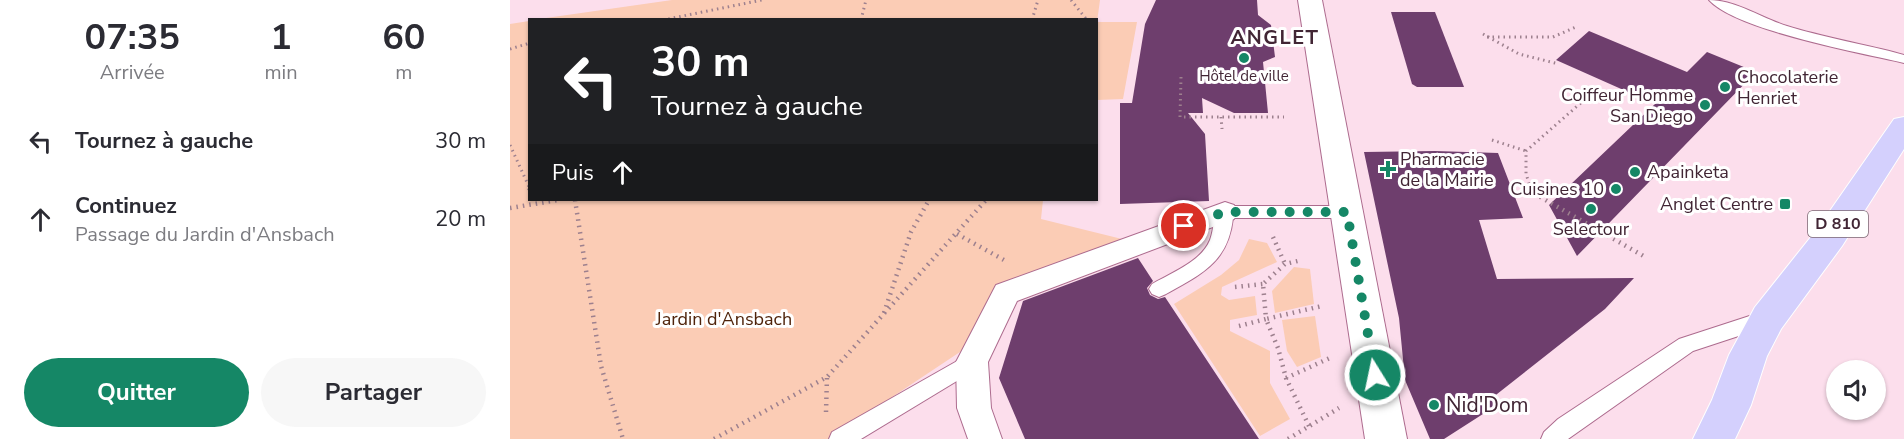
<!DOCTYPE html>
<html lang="fr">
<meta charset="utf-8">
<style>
:root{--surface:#fff;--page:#f7f7f7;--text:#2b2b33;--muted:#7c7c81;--accent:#158766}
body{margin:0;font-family:"Nunito Sans",sans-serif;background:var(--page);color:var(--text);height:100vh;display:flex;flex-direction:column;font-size:22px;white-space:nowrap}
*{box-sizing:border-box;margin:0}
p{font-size:20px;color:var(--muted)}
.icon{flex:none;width:33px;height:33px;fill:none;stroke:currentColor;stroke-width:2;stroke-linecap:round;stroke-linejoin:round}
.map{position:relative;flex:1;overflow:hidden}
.panel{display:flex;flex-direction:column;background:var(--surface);width:510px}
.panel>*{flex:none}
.guide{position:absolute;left:18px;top:18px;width:570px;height:183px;border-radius:0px;box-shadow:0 2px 4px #0004;background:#202124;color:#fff;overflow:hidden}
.tools{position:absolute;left:1316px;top:360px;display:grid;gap:12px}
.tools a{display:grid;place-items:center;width:60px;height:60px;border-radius:50%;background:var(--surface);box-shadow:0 2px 4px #0004;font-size:30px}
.pin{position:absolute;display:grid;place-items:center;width:51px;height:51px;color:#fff;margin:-26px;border:3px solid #fff;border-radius:50%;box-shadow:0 2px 6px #0007}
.me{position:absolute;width:66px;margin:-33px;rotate:350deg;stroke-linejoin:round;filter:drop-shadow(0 0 4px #0008)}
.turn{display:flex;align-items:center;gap:21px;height:126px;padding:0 24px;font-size:27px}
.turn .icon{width:78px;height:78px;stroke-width:2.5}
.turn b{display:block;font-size:42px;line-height:51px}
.then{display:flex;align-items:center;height:57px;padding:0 24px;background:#0003;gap:12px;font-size:22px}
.eta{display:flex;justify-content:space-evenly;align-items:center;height:102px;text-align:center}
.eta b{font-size:36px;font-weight:700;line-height:42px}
.button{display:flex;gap:12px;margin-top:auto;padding:12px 24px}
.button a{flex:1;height:69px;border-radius:36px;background:var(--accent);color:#fff;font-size:24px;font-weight:700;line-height:69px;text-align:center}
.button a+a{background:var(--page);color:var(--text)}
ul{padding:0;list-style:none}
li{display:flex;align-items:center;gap:18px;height:78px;padding:0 24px}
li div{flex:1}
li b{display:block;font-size:22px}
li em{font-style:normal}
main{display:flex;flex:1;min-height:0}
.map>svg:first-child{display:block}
.green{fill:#fbccb5}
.building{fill:#6e3e6d}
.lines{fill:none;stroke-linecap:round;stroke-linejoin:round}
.service-casing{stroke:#ad6b8e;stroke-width:2}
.pedestrian-casing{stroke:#ad6b8e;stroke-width:2}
.minor-casing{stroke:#ad6b8e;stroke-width:2}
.primary-casing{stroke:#fff;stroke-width:2}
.path-far1{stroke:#9d808e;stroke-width:3;stroke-dasharray:1.5 4;stroke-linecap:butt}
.path{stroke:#9d808e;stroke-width:4.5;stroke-dasharray:1.5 5;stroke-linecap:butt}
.service{fill:#fff;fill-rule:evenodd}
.pedestrian{fill:#fff;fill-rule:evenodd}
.minor{fill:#fff;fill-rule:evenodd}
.primary{fill:#d4d0fd;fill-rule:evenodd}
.route{stroke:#158766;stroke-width:10;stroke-dasharray:0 18}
.poi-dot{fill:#158766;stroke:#fff;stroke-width:2}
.labels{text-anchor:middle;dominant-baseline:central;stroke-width:6;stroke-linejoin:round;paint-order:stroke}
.far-poi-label{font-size:15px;fill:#412534;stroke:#fff}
.shield{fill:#fff;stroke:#7a6671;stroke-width:1.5}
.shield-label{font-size:16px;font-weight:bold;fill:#412534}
.poi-label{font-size:18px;fill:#412534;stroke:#fff;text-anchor:start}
.park-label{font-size:18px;fill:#4f230a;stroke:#fff}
.far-district-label{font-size:20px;font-weight:bold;letter-spacing:1.5px;fill:#412534;stroke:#fff}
.near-poi-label{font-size:21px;fill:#412534;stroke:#fff;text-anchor:start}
</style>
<main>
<section class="panel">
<div class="eta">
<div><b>07:35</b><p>Arrivée</p></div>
<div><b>1</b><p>min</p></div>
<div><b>60</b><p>m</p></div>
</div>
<ul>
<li><svg class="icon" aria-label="left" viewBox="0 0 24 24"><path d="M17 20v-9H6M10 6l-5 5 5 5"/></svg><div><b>Tournez à gauche</b></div><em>30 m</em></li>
<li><svg class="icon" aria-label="ahead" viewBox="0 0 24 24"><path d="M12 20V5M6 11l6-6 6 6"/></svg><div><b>Continuez</b><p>Passage du Jardin d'Ansbach</p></div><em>20 m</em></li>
</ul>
<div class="button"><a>Quitter</a><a>Partager</a></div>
</section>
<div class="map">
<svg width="1394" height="439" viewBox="0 0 1394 439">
<rect width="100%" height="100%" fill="#fcdeec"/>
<g class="green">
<polygon points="162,0 590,0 587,22 627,22 613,99 587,100 586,20 29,19"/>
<polygon points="19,21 20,200 533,200 531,219 616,240 487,290 459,346 319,439 0,439 0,24"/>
<polygon points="739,239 757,243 767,262 712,287 711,295 719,300 745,296 747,315 720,320 720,331 760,351 760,383 780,419 750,436 664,304 711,275 729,260"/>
<polygon points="784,267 800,269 804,304 765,313 762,291"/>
<polygon points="805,316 811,357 787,367 777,351 772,320"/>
</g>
<g class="building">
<polygon points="646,0 747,0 748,15 761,25 765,57 753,62 758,113 724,113 692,98 693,113 678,113 695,134 699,201 610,204 610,103 622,103 635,24"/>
<polygon points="881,12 925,12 954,87 907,87 902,84"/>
<polygon points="1079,31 1177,72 1197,52 1246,72 1067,256 1039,205 1145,104 1046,60"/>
<polygon points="925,151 988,153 1013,218 969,220 987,279 1124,278 1095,309 982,398 987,405 934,439 920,439 895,380 889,318 854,152"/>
<polygon points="628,258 643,281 637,288 640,295 648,299 655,297 749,439 515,439 489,378 513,301"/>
</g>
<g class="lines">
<defs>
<g id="service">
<path d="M1199,0C1226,0 1251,18 1277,26C1315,38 1355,44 1394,55V63C1351,53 1226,30 1199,0Z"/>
<path d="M715,206H837L843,208L846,212L843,216L837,218H723C718,263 691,274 656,294L649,297L642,294L639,289L642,284C661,273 691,262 700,240C704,230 703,217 709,208Z"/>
<polygon points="1258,310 1265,312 1268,318 1265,324 1183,351 1058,439 1031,439 1034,432 1048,419 1169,339"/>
<polygon points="463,352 470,355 474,361 470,367 351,439 319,439 322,432"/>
</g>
<polygon id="pedestrian" points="715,202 724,205 728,212 724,219 507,301 478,362 481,408 492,439 458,439 447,408 446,362 486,285"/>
<polygon id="minor" points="788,0 812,0 897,439 855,439"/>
<polygon id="primary" points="1394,117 1394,149 1332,246 1271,329 1257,356 1241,405 1225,439 1183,439 1202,400 1219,355 1245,307 1308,228 1384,119"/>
</defs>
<use href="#service" class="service-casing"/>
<use href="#pedestrian" class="pedestrian-casing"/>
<use href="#minor" class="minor-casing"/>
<use href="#primary" class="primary-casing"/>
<g class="path-far1">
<polyline points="561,0 577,20"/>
<polyline points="153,20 252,0"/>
<polyline points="351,20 356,0"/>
<polyline points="522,20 528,0"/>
<polyline points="973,34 1009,54 1049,64"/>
<polyline points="977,37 1043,37 1066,27"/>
<polyline points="0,49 20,43"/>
<polyline points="671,77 670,117 774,117"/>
<polyline points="711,117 712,129"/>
<polyline points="982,140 1016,151"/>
<polyline points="0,145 20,189"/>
<polyline points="1021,189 1016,174 1016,151 1089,87"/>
</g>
<g class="path">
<polyline points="19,188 20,190"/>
<polyline points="1021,188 1025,194 1137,258"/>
<polyline points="65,200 91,366 113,439"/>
<polyline points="0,208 48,200"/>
<polyline points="447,234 494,260"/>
<polyline points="763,237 775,264"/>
<polyline points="725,287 753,284"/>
<polyline points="374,313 401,232 419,200"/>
<polyline points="729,326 756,319 753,284 775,264 792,260"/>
<polyline points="776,378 822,357"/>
<polyline points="316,412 317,377"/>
<polyline points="799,426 776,378 768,348 756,319 812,306"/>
<polyline points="204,439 317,377 476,200"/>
<polyline points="778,439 829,408"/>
</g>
<use href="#service" class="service"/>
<use href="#pedestrian" class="pedestrian"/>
<use href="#minor" class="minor"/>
<use href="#primary" class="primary"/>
</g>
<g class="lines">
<polyline class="route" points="674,226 715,212 837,212 865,375"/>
</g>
<g class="poi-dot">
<circle cx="734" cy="58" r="6"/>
<circle cx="1215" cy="87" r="6"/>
<circle cx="1195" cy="105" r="6"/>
<path d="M875 160h6v6h6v6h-6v6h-6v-6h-6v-6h6z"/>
<circle cx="1125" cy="172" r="6"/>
<circle cx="1106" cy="189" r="6"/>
<rect x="1269" y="198" width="12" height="12" rx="3"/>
<circle cx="1081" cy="209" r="6"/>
<circle cx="924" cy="405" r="6"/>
</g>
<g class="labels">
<g class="far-poi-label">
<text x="734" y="76">Hôtel de ville</text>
</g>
<rect class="shield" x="1298" y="211" width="60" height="26" rx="4.5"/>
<g class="shield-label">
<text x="1328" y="224">D 810</text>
</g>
<g class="poi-label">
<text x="1227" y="77">Chocolaterie<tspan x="1227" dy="21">Henriet</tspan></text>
<text x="1183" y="95" text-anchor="end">Coiffeur Homme<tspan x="1183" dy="21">San Diego</tspan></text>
<text x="890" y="159">Pharmacie<tspan x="890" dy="21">de la Mairie</tspan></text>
<text x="1137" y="172">Apainketa</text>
<text x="1094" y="189" text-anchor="end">Cuisines 10</text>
<text x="1263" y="204" text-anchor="end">Anglet Centre</text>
<text x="1081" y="229" text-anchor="middle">Selectour</text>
</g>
<g class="park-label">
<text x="214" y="319">Jardin d'Ansbach</text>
</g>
<g class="far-district-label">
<text x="765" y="37">ANGLET</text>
</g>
<g class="near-poi-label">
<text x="936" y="405">Nid'Dom</text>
</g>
</g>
</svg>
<div class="tools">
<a><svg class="icon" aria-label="sound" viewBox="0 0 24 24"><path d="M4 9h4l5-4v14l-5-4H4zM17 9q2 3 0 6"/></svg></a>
</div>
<div class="pin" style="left:674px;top:226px;background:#d93025"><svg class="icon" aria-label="arrive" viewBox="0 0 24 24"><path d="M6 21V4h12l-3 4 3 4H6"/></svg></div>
<svg class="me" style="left:865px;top:375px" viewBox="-20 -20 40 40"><circle r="17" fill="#158766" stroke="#fff" stroke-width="3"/><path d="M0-11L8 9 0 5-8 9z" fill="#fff"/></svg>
<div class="guide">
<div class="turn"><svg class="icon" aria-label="left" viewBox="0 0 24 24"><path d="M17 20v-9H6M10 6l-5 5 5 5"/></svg><div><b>30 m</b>Tournez à gauche</div></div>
<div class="then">Puis<svg class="icon" aria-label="ahead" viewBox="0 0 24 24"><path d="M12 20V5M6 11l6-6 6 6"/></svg></div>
</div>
</div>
</main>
